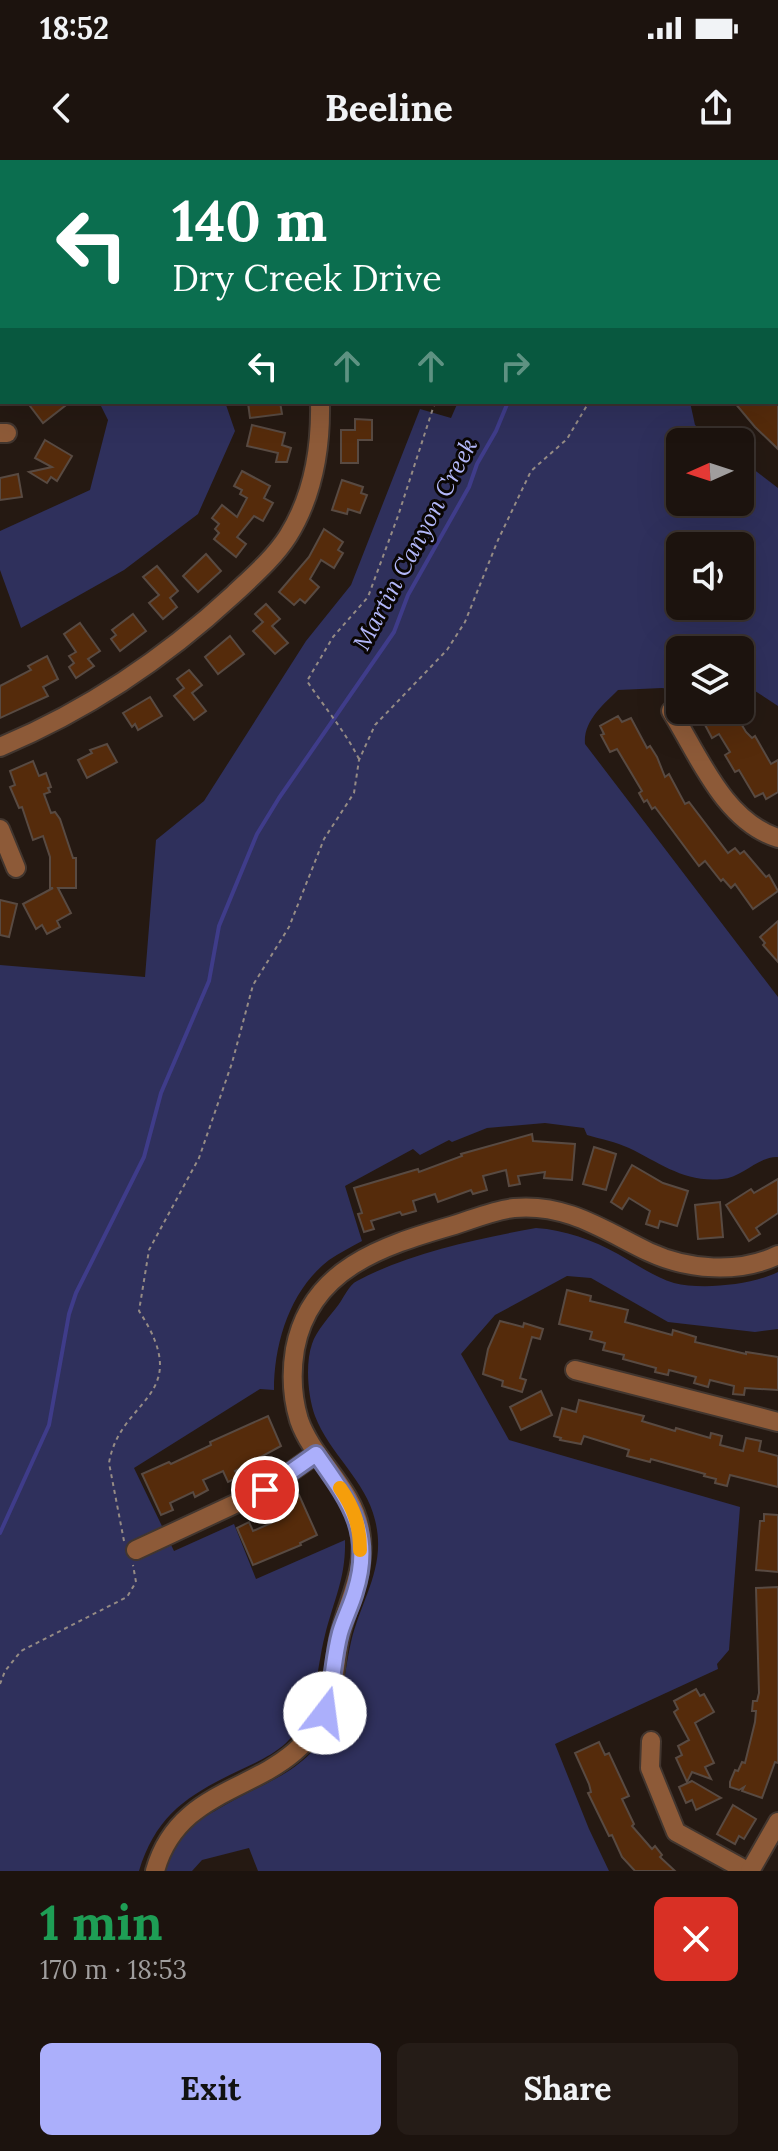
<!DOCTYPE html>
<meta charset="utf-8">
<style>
:root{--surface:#1c130e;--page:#251c17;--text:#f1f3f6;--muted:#a09e9e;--line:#3a322e;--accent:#abaffb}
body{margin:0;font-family:Lora,serif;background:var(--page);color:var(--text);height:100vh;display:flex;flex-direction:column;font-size:30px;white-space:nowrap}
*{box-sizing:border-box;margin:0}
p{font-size:26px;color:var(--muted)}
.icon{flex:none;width:44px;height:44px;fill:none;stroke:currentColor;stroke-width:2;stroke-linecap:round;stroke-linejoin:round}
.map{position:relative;height:1711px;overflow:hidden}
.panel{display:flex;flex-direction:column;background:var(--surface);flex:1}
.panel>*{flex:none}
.hud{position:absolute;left:0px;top:0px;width:778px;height:244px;box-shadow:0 8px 32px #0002,0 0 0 2px var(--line);background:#0b6e4f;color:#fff;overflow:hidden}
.needle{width:52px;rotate:267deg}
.fabs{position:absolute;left:666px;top:268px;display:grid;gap:16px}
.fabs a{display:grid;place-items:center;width:88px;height:88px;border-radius:12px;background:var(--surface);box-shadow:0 8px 32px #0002,0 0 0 2px var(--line);font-size:40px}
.pin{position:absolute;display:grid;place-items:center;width:68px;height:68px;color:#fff;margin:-34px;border:4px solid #fff;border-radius:50%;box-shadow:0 2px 8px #0007}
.me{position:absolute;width:88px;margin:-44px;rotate:15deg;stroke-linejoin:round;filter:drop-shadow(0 0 6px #0008)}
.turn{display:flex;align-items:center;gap:28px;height:168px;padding:0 40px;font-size:36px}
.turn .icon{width:104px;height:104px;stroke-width:2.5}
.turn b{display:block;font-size:56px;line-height:68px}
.lanes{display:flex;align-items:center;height:76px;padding:0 40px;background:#0003;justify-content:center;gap:40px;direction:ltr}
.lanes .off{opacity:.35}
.round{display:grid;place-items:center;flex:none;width:84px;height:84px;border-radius:12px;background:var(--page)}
.head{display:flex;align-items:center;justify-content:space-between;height:136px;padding:0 40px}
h1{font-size:48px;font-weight:800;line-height:60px;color:#1e9e55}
.primary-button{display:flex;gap:16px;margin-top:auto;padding:16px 40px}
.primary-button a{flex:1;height:92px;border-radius:12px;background:var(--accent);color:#111;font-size:32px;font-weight:800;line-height:92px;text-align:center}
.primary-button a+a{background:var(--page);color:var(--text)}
.status{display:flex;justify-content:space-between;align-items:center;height:56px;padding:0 40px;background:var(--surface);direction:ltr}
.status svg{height:22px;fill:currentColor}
header{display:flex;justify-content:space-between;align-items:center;height:104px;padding:0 40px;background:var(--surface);font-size:36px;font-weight:800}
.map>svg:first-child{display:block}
.green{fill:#2f305c;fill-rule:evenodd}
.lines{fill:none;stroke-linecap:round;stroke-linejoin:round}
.stream{stroke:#3f3c8a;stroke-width:4}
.building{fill:#552b0b;stroke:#584a42;stroke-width:2}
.minor-casing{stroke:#42362f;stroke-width:22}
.path{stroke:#958b85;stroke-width:2;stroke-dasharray:4 4;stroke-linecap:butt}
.minor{stroke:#8d5a38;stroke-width:18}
.route-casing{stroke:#6f72a3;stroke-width:20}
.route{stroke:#abaffb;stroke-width:14}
.slow{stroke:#f59e0b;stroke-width:14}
.labels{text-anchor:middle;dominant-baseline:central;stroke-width:6;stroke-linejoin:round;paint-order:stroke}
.water-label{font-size:24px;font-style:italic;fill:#b3b8f9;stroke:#0a0604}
</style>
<div class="status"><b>18:52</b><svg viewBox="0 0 49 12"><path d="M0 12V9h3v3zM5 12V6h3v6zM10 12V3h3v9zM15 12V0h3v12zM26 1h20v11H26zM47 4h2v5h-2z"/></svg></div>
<header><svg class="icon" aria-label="back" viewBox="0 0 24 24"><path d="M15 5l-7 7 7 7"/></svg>Beeline<svg class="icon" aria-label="share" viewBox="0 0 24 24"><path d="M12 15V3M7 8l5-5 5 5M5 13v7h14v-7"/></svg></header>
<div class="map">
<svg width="778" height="1711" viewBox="0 0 778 1711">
<rect width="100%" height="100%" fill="#251912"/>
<g class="green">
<polygon points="99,242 225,242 235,271 198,354 124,410 21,468 0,410 0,371 90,330 108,260"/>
<path d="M458,242H690L695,265L717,282H680V342H740V299L778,328V546L752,529L740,527V490H680V531L662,528L618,530C603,545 583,561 585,584L778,837V997C758,996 742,1018 722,1019C685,1023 660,1003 629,988C616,982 601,979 587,975L584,968L545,963L487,968L452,982L449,980L420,995L413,989L345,1026L362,1081C351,1087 339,1093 329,1100C290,1130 274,1183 274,1230L260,1229L134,1308L174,1391L234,1364L256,1419L345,1380C346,1418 334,1439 325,1475C315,1514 318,1553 286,1583C273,1595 255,1603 238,1611C188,1635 156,1655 139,1711H0V805L145,817L156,680L204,641L306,481L351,425L420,249L451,258ZM680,386H740V446H680Z"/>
<path d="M536,1068C565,1070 593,1080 618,1094C636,1104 654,1117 674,1123C702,1130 752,1125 778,1112V1169L755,1172L668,1162L591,1118L567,1116L495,1155L461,1194L509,1280L740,1347L729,1490L717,1504L718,1509L555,1584L589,1669L609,1711H258L249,1688L202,1700L192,1711H164C171,1694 179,1679 193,1665C199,1659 210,1654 218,1649C265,1620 309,1614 334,1558C344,1535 345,1507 351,1482C361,1439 387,1407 375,1360C366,1321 329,1293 315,1256C308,1237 305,1204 312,1184C316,1171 330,1156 339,1144C344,1137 349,1125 357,1121C411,1092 477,1079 536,1068Z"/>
</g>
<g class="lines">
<g class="stream">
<polyline points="625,2 625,0"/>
<polyline points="0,1373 49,1265 69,1154 76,1133 144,997 161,933 209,821 219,766 257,674 279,638 394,472 408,435 469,327 477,304 496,271 508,242"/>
</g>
</g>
<g class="building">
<polygon points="27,242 70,242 43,263"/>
<polygon points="254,242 280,242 282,254 250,258 248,243"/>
<polygon points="734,242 778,242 778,289 755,267"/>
<polygon points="355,259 372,260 372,280 358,280 358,303 341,303 341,270 355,270"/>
<polygon points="252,265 285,273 282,285 291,288 287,302 276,302 278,293 247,286"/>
<polygon points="45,280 72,296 57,321 51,317 47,323 29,312 52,307 35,298"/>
<polygon points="242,311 270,326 264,338 273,343 263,361 254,356 237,377 246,384 236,397 214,379 219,373 215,369 219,364 212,358 222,345 237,357 247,338 240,334 242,330 234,326"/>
<polygon points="18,314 22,337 0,340 0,318"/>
<polygon points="342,320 363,327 361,333 367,335 360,353 348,349 347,354 332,350"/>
<polygon points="324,369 343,382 338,390 343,393 334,408 321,400 310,419 319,427 305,443 300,439 294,445 279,432 309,397"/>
<polygon points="206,394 221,411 198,432 183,416"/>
<polygon points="157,406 178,431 170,438 177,447 163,459 149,443 159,435 143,417"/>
<polygon points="266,444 280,459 272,466 288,483 275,494 253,471 263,462 255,454"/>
<polygon points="133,454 146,471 120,491 111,479 116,475 112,470"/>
<polygon points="80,463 100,491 88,499 94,506 76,518 69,507 74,503 69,496 76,492 64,474"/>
<polygon points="230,476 244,494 218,514 205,497"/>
<polygon points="47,496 58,519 43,527 48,536 0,558 0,526 31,510 28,506"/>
<polygon points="189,510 202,525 192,533 206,551 194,560 174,536 184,528 177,519"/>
<polygon points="150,537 162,556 138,570 135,564 132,567 123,553"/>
<polygon points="703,550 733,550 746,572 752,578 755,576 771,604 778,600 778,632 766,639 763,633 755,637 739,610 735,612 725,595 730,592 719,574 712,578 703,561 708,558"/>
<polygon points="618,556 622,562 631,558 647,588 650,586 657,597 665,617 669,614 685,644 689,642 728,693 735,688 740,694 744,691 766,717 769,715 778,731 753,749 735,724 731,728 723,719 721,721 705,701 699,706 655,647 652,649 647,640 644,642 639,633 642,631 617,589 610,592 601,575 604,574 600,566"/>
<polygon points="107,584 117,602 87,618 78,600 92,593 90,590"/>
<polygon points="33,601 39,616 46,613 51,627 48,628 50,632 44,634 51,653 55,652 60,659 73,698 76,698 76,728 58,728 71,753 57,761 60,767 47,774 42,765 36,769 23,744 53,728 50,728 50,697 43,676 33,680 22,647 19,648 10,627 15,625 10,611"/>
<polygon points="0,740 17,744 9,777 0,775"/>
<polygon points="778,761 778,802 763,785 765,783 760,777"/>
<polygon points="532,974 533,981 575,984 572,1020 544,1018 545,1012 518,1016 520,1024 509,1026 506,1010 483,1016 487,1030 473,1034 471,1030 438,1042 435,1034 413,1041 416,1051 402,1055 400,1052 371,1061 374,1069 364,1072 358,1054 362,1053 354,1028 418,1009 419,1012 462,996 461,994"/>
<polygon points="594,987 616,994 606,1030 583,1024"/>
<polygon points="632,1005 663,1023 688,1031 677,1066 660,1061 658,1068 646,1064 650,1051 629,1038 622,1049 611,1042"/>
<polygon points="778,1019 778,1053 756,1068 760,1074 749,1081 726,1045 751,1029 754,1033"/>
<polygon points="720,1042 723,1077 698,1079 695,1045"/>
<polygon points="567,1130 591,1136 590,1141 628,1150 625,1162 672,1175 673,1170 696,1177 695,1182 746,1194 746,1192 778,1197 778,1230 745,1228 744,1235 733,1234 734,1226 710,1220 708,1227 694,1223 696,1217 669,1210 668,1215 655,1212 656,1208 623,1199 624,1195 603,1190 605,1183 590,1179 592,1172 559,1164"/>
<polygon points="500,1161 523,1167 524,1163 543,1169 540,1179 532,1177 520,1218 526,1220 522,1232 502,1226 503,1221 483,1214 488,1189"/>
<polygon points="541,1231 552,1255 521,1270 510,1247"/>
<polygon points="579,1240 644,1256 642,1261 675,1271 676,1268 710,1278 711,1273 722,1276 720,1285 743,1291 746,1278 761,1281 759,1291 778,1296 778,1327 730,1315 727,1326 715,1323 716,1319 704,1316 705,1314 651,1299 650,1302 627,1296 629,1290 584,1276 581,1284 560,1280 561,1278 554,1276 562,1248 576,1252"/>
<polygon points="268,1256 281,1286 235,1311 239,1317 228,1322 223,1311 203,1320 208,1330 195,1337 193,1332 170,1343 173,1350 161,1355 142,1314 169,1302 171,1304 211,1285 210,1282"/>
<polygon points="299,1335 317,1375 300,1383 301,1385 253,1405 237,1368 249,1362 253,1371 278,1360 275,1355 292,1348 288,1341"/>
<polygon points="764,1354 778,1355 778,1412 756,1410 760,1361 764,1361"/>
<polygon points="778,1427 778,1603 775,1602 762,1638 742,1631 744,1627 739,1630 730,1627 730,1622 735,1610 738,1611 742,1602 745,1603 755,1562 756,1551 752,1551 753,1541 757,1541 759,1533 756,1428"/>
<polygon points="696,1529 700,1536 704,1534 714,1552 695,1563 714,1603 705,1607 711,1619 692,1612 687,1622 676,1598 682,1595 678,1586 689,1580 674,1552 678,1549 674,1541"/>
<polygon points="599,1582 605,1595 609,1593 629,1636 622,1639 634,1664 632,1666 652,1689 655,1686 662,1695 660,1697 675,1711 635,1711 622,1697 612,1675 609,1676 588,1633 591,1632 589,1624 575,1593"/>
<polygon points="692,1621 721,1638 696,1650 692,1640 686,1643 679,1627"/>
<polygon points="733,1645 756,1659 744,1679 739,1676 735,1684 717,1674"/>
</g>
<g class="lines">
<defs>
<g id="minor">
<polyline points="247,2 247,0"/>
<polyline points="338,2 339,0"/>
<polyline points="478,2 479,0"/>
<polyline points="776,49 778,45"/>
<polyline points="776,192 778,195"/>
<polyline points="0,273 7,273"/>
<path d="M671,551C699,596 724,661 778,678"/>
<path d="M0,587C86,551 166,497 234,434C253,416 274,398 288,376C313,336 321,288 320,242"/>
<polyline points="0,669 16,708"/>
<polyline points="575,1210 778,1262"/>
<polyline points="136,1390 265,1330 316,1294"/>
<polyline points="651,1581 650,1608 676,1672 747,1711"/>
<path d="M155,1711C183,1609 301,1639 330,1535C336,1515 335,1495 340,1475C348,1439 367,1411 360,1370C353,1328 313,1300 299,1260C292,1237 291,1213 295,1189C310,1109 382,1086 451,1066C471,1060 494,1050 514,1048C567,1043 605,1071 649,1092C688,1110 739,1114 778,1095"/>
<polyline points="750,1711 778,1662"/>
</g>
</defs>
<use href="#minor" class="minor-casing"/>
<g class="path">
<polyline points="666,2 667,0"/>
<path d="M359,599C345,571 324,547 307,521L333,477L368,437L398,356L435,242"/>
<path d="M124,1381L109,1303C120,1237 196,1238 139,1151L149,1090L199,998L232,903L253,825L289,767L324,679L354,633L359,600L375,565L447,490L465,462L498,380L531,311L567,279L589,242"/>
<polyline points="0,1524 5,1511 21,1491 127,1437 136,1422 133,1405"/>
</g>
<use href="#minor" class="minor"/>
</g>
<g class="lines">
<defs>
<path id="route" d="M265,1330L316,1294C349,1341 374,1372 355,1432C351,1446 344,1459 340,1473C333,1499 333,1526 325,1553"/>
</defs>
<use href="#route" class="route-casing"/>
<use href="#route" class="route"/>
<path class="slow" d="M340,1328C354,1348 360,1366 360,1390"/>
</g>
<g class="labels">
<g class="water-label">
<text transform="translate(415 384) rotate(-62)">Martin Canyon Creek</text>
</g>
</g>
</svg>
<div class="fabs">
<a><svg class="needle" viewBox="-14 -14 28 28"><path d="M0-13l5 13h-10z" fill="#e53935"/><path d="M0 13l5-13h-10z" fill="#a09e9e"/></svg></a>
<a><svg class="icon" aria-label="sound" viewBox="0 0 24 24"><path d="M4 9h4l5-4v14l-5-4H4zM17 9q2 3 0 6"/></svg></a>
<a><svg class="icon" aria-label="layers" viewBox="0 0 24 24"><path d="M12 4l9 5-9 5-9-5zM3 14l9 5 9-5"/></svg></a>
</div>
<div class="pin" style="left:265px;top:1330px;background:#d93025"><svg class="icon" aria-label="arrive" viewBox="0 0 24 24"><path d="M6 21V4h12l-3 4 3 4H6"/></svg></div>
<svg class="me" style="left:325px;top:1553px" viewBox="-20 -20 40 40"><circle r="19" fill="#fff"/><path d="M0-13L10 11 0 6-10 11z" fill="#abaffb"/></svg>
<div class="hud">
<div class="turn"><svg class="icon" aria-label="left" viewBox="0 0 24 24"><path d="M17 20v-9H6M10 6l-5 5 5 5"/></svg><div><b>140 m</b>Dry Creek Drive</div></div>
<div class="lanes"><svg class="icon" aria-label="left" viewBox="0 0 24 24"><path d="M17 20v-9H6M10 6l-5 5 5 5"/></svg><svg class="icon off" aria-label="ahead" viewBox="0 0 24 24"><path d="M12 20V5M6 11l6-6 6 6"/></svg><svg class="icon off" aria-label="ahead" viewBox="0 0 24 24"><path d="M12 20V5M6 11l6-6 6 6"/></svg><svg class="icon off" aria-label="right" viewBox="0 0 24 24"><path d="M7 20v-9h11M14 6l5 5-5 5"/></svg></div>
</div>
</div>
<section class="panel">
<div class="head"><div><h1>1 min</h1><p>170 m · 18:53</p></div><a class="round" style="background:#d93025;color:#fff"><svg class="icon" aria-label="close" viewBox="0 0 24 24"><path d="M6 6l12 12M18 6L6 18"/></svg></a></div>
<div class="primary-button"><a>Exit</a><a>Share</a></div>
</section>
